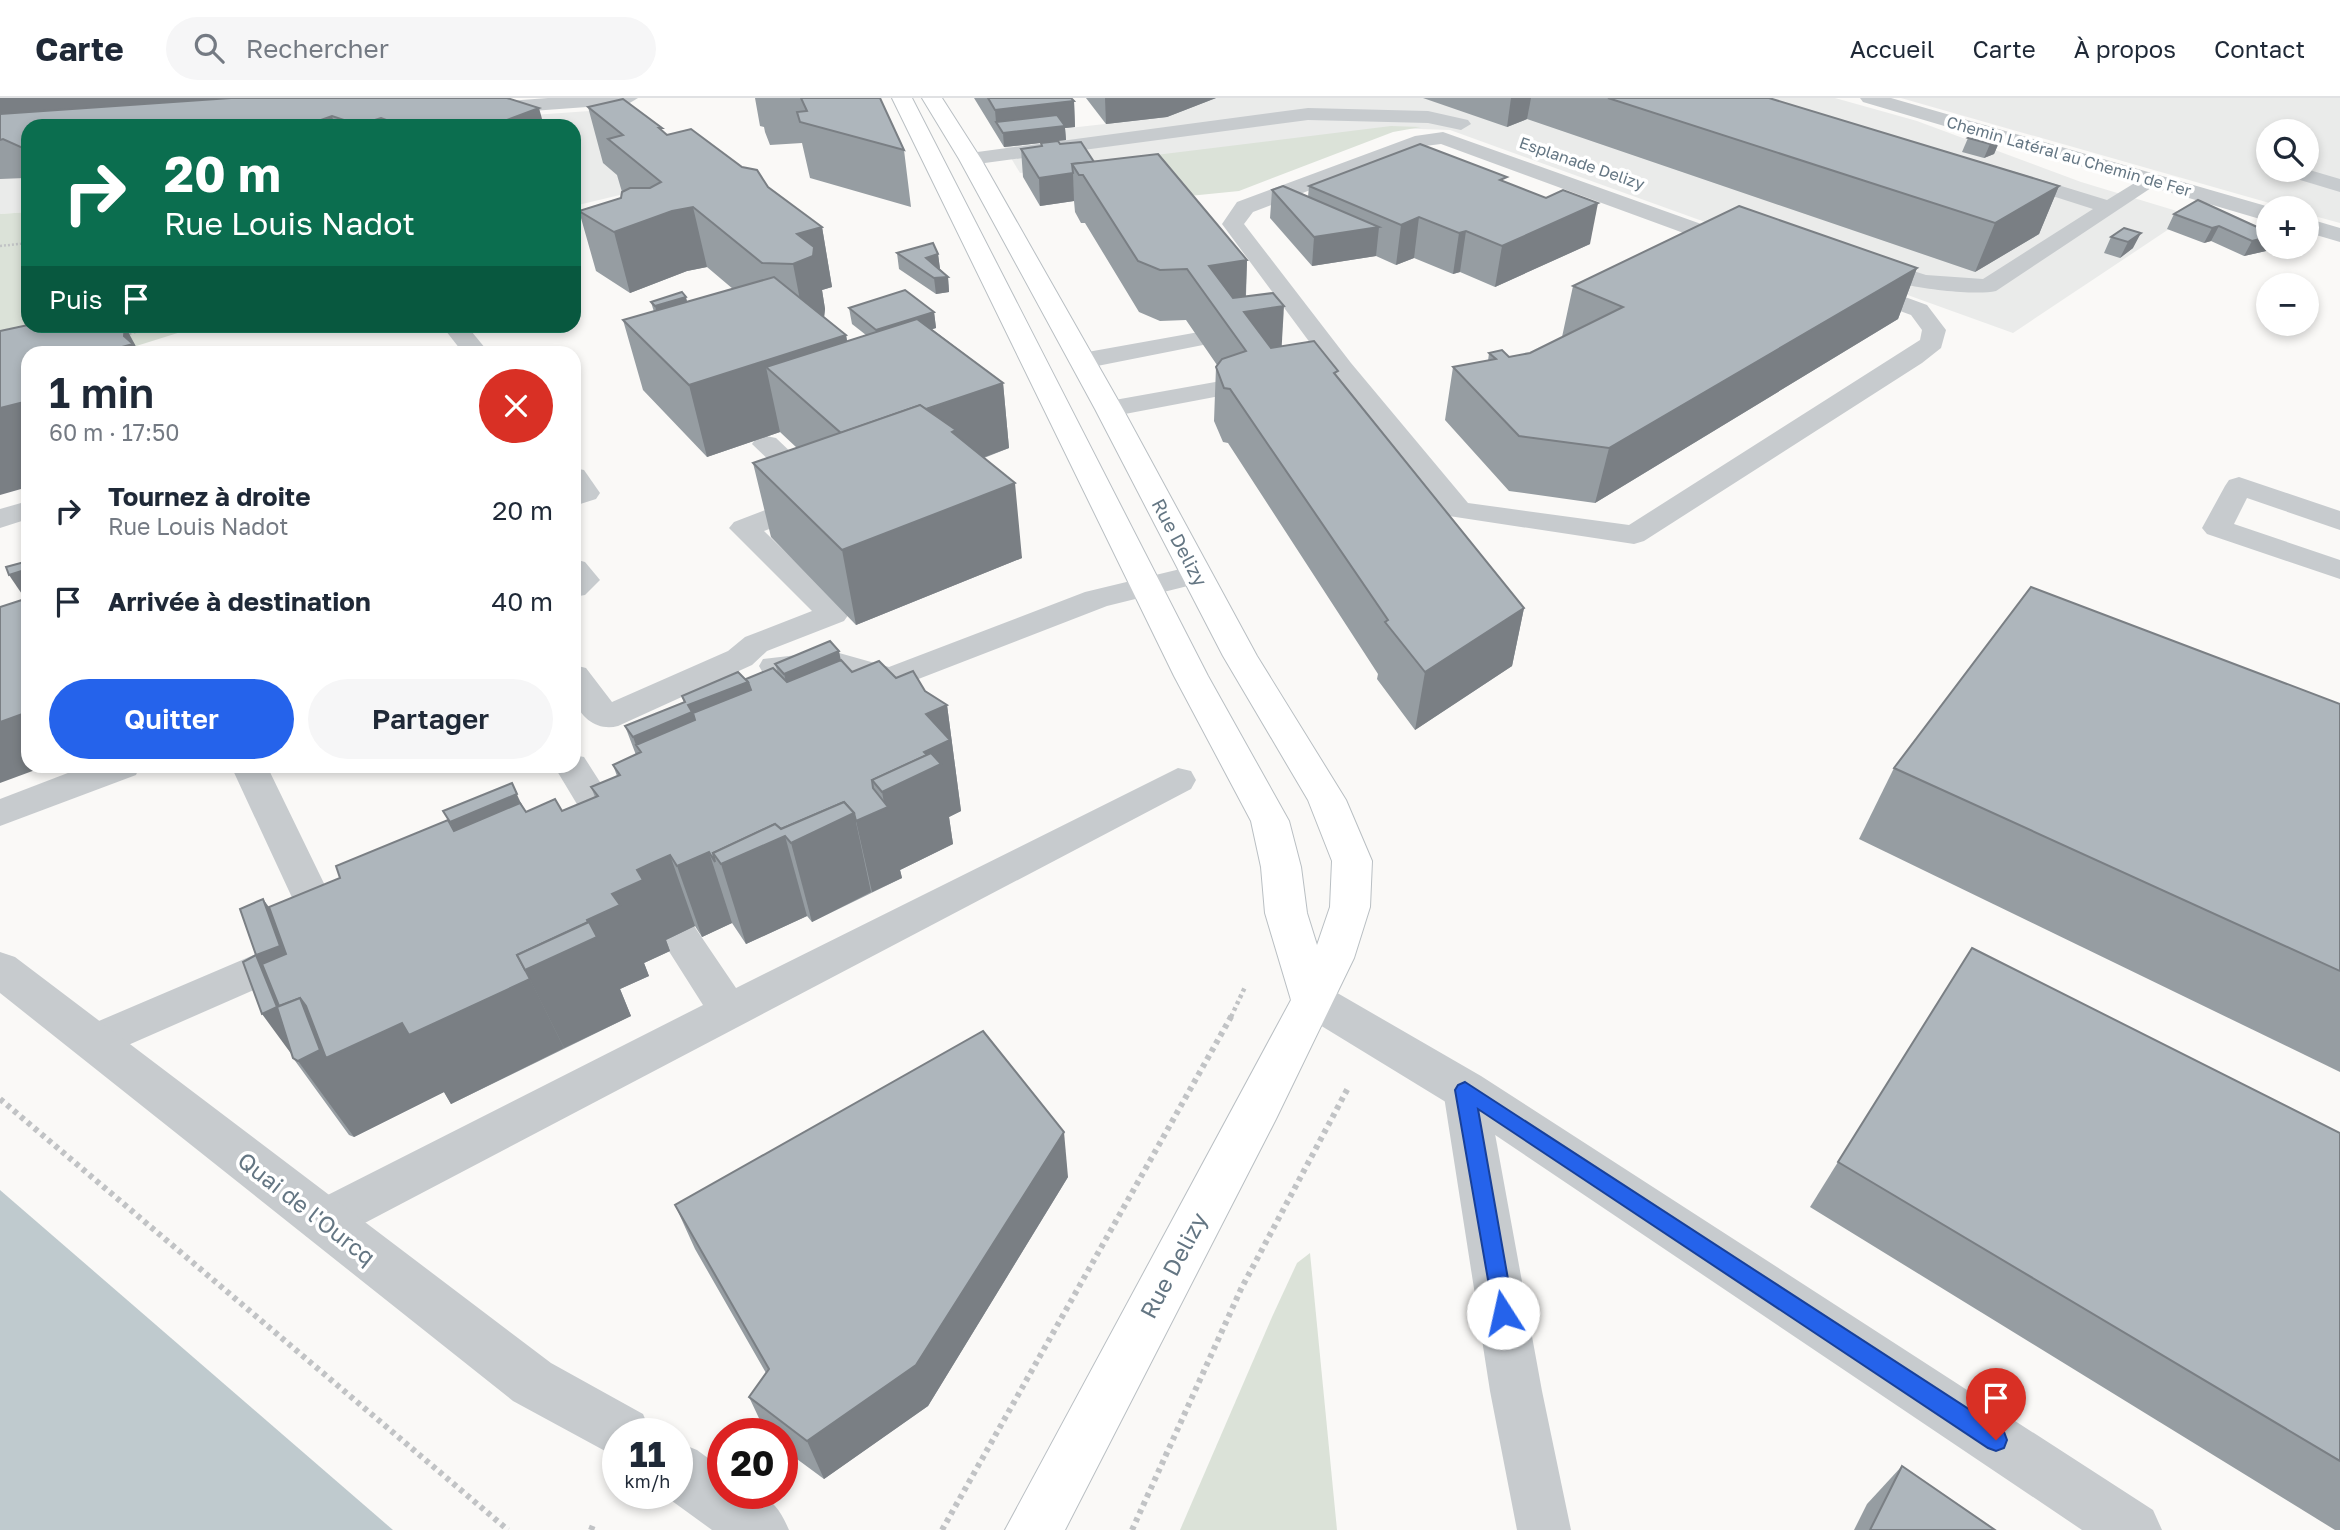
<!DOCTYPE html>
<html lang="fr">
<meta charset="utf-8">
<style>
:root{--surface:#fff;--page:#f6f6f7;--text:#1f2937;--muted:#747a83;--line:#e0e1e3;--accent:#2563eb}
body{margin:0;font-family:"Golos Text",sans-serif;background:var(--page);color:var(--text);height:100vh;display:flex;flex-direction:column;font-size:26px;white-space:nowrap}
*{box-sizing:border-box;margin:0}
p{font-size:23px;color:var(--muted)}
.icon{flex:none;width:38px;height:38px;fill:none;stroke:currentColor;stroke-width:2;stroke-linecap:round;stroke-linejoin:round}
.map{position:relative;flex:1;overflow:hidden}
.panel{position:absolute;left:21px;top:248px;width:560px;height:427px;display:flex;flex-direction:column;background:var(--surface);border-radius:21px;box-shadow:0 4px 10px #0003}
.panel>*{flex:none}
.hud{position:absolute;left:21px;top:21px;width:560px;height:214px;border-radius:21px;box-shadow:0 4px 10px #0003;background:#0b6e4f;color:#fff;overflow:hidden}
.fabs{position:absolute;left:2256px;top:21px;display:grid;gap:14px}
.fabs a{display:grid;place-items:center;width:63px;height:63px;border-radius:50%;background:var(--surface);box-shadow:0 4px 10px #0003;font-size:35px}
.speed{position:absolute;left:602px;top:1320px;display:flex;gap:14px;font-size:35px;font-weight:700;text-align:center}
.speed>*{display:grid;place-content:center;width:91px;height:91px;border-radius:50%;background:var(--surface);box-shadow:0 4px 10px #0003;line-height:1}
.speed small{font-size:18px;font-weight:400}
.speed .limit{border:10px solid #d22;background:#fff;color:#111}
.pin{position:absolute;display:grid;place-items:center;width:60px;height:60px;color:#fff;margin:-72px -30px;border-radius:50% 50% 50% 0;rotate:-45deg;box-shadow:0 0 7px #0007}
.pin .icon{rotate:45deg}
.me{position:absolute;width:77px;margin:-38px;rotate:350deg;stroke-linejoin:round;filter:drop-shadow(0 0 5px #0008)}
.turn{display:flex;align-items:center;gap:24px;height:147px;padding:0 28px;font-size:32px}
.turn .icon{width:91px;height:91px;stroke-width:2.5}
.turn b{display:block;font-size:49px;line-height:60px}
.then{display:flex;align-items:center;height:66px;padding:0 28px;background:#0003;gap:14px;font-size:26px}
.round{display:grid;place-items:center;flex:none;width:74px;height:74px;border-radius:37px;background:var(--page)}
.headline{display:flex;align-items:center;justify-content:space-between;height:119px;padding:0 28px}
h1{font-size:42px;font-weight:600;line-height:52px}
.cta{display:flex;gap:14px;margin-top:auto;padding:14px 28px}
.cta a{flex:1;height:80px;border-radius:42px;background:var(--accent);color:#fff;font-size:28px;font-weight:600;line-height:80px;text-align:center}
.cta a+a{background:var(--page);color:var(--text)}
ul{padding:0;list-style:none}
li{display:flex;align-items:center;gap:21px;height:91px;padding:0 28px}
li div{flex:1}
li b{display:block;font-size:26px}
li em{font-style:normal}
header{display:flex;align-items:center;gap:42px;box-sizing:border-box;height:98px;padding:0 35px;background:var(--surface);border-bottom:2px solid var(--line)}
header strong{font-size:33px}
nav{display:flex;gap:38px;margin-inline-start:auto;font-size:24px}
.search{width:490px;height:63px;background:var(--page);display:flex;align-items:center;gap:18px;box-sizing:border-box;padding:0 24px;border-radius:38px;color:var(--muted);font-size:26px}
.map>svg:first-child{display:block}
.built{fill:#eaebea;fill-rule:evenodd}
.green{fill:#dbe2d8}
.water{fill:#bfcace}
.lines{fill:none;stroke-linecap:round;stroke-linejoin:round}
.secondary-casing{stroke:#b9bfc3;stroke-width:2}
.path-far3{stroke:#c1c3c5;stroke-width:2.5;stroke-dasharray:2 2;stroke-linecap:butt}
.path-far2{stroke:#c1c3c5;stroke-width:3.5;stroke-dasharray:2.5 2.5;stroke-linecap:butt}
.path-far1{stroke:#c1c3c5;stroke-width:4.5;stroke-dasharray:3.5 3.5;stroke-linecap:butt}
.path{stroke:#c1c3c5;stroke-width:6;stroke-dasharray:4.5 4.5;stroke-linecap:butt}
.lane{fill:#c7cbce;fill-rule:evenodd}
.street{fill:#c7cbce;fill-rule:evenodd}
.secondary{fill:#fff;fill-rule:evenodd}
.wall{fill:#969da2}
.shaded-wall{fill:#7a7f84}
.building{fill:#aeb6bc;stroke:#7a7f84;stroke-width:2}
.route{fill:#2563eb;stroke:#184099;stroke-width:2}
.labels{text-anchor:middle;dominant-baseline:central;stroke-width:7;stroke-linejoin:round;paint-order:stroke}
.far-street-label{font-size:16px;fill:#647683;stroke:#fff}
.street-label{font-size:19px;fill:#647683;stroke:#fff}
.near-street-label{font-size:23px;fill:#647683;stroke:#fff}
</style>
<header>
<strong>Carte</strong>
<div class="search"><svg class="icon" aria-label="search" viewBox="0 0 24 24"><circle cx="10" cy="10" r="6"/><path d="M15 15l6 6"/></svg>Rechercher</div>
<nav><a>Accueil</a><a>Carte</a><a>À propos</a><a>Contact</a></nav>
</header>
<div class="map">
<svg width="2340" height="1432" viewBox="0 0 2340 1432">
<rect width="100%" height="100%" fill="#faf9f7"/>
<g class="built">
<polygon points="1216,0 1835,0 1917,23 2081,84 2190,117 2013,235 1450,32 1391,30 1020,75 998,38 1167,19"/>
<path d="M1901,0H2340V125L2307,116L2306,110H2287ZM2268,33H2306V72H2268Z"/>
<polygon points="618,11 674,84 574,108 574,28 375,28"/>
<polygon points="28,52 28,114 0,116 0,54"/>
</g>
<g class="green">
<polygon points="1391,28 1421,29 1393,34 1239,93 1159,101 1115,62"/>
<polygon points="28,114 28,228 200,228 114,255 28,256 0,288 0,116"/>
<polygon points="1310,1155 1337,1432 1180,1432 1272,1219 1297,1165"/>
</g>
<polygon class="water" points="0,1092 393,1432 0,1432"/>
<g class="lines">
<defs>
<polygon id="secondary" points="892,0 912,0 1208,578 1289,723 1301,769 1307,815 1317,847 1330,809 1332,763 1308,702 1223,558 1095,311 959,61 922,0 942,0 981,61 1123,311 1257,558 1346,702 1372,763 1370,809 1354,860 1276,1021 1065,1432 1005,1432 1291,902 1265,815 1261,769 1251,723 1174,578"/>
</defs>
<use href="#secondary" class="secondary-casing"/>
<polyline class="path-far3" points="0,148 28,145"/>
<polyline class="path-far2" points="124,237 153,228"/>
<polyline class="path-far1" points="1231,919 1245,889"/>
<g class="path">
<polyline points="0,1001 508,1432"/>
<polyline points="591,1432 593,1427"/>
<polyline points="942,1432 1232,917"/>
<polyline points="1132,1432 1241,1191 1348,990"/>
</g>
<g class="lane">
<polygon points="1308,10 1428,13 1468,22 1471,26 1461,32 1428,25 1308,22 970,67 960,61 970,55"/>
<polygon points="1443,34 1746,142 1749,147 1746,152 1730,152 1441,46 1425,48 1253,114 1244,126 1351,265 1468,405 1629,427 1920,242 1922,232 1911,217 1848,194 1844,189 1848,184 1864,184 1927,207 1946,232 1941,250 1922,265 1644,443 1634,446 1449,418 1336,279 1288,287 1279,284 1275,279 1279,274 1325,265 1222,126 1237,104 1415,38"/>
<polygon points="2306,71 2340,81 2340,94 2280,76 2277,72"/>
<path d="M2009,72L2107,102L2146,78L2153,76L2163,82L1996,193C1970,199 1870,187 1855,165L1866,158L1926,177L1983,181L2093,111L2002,82L1999,78L2002,74Z"/>
<polygon points="442,228 467,228 490,256 464,256"/>
<polygon points="1199,234 1208,236 1211,241 1208,246 1082,271 1073,268 1069,263 1073,258 1082,255"/>
<polygon points="1232,281 1241,284 1245,289 1241,294 1109,319 1100,317 1096,311 1100,305 1109,303"/>
<path d="M766,338L776,340L839,400L835,406L764,433L849,516L844,523L767,553L752,567L618,628C599,633 582,622 574,602C571,593 574,577 574,567L586,570L612,604L728,553L745,539L812,513L729,430L734,424L805,397L752,346L756,340Z"/>
<polygon points="574,370 584,372 600,395 596,401 574,408"/>
<polygon points="2239,379 2340,413 2340,432 2247,400 2234,426 2340,462 2340,481 2207,436 2202,430 2225,388 2229,382"/>
<polygon points="28,403 28,421 0,430 0,411"/>
<polygon points="574,461 585,464 600,482 585,497 574,499"/>
<polygon points="1197,467 1208,469 1212,476 1208,483 1107,508 890,592 830,574 775,578 763,575 759,568 763,561 832,553 889,569 1085,494"/>
<polygon points="574,657 584,659 630,731 636,741 630,751 617,754 604,751 554,668 574,668"/>
<polygon points="86,668 140,668 136,677 0,728 0,701"/>
<polygon points="231,668 267,668 351,841 345,852 110,955 95,960 80,955 74,943 80,931 308,834"/>
<polygon points="1178,670 1191,673 1196,682 1191,691 340,1138 323,1144 306,1138 299,1123 306,1108 703,907 658,836 664,825 678,821 692,825 736,890"/>
<polygon points="1465,974 1480,979 1487,992 1542,1293 1571,1432 1517,1432 1490,1293 1443,992 1450,979"/>
</g>
<g class="street">
<polygon points="548,0 638,0 628,6 479,17 469,11 479,5"/>
<polygon points="1860,0 1891,0 2273,110 2268,110 2268,123 2260,121 1863,4"/>
<polygon points="2306,120 2340,130 2340,144 2306,134"/>
<polygon points="0,854 15,859 551,1265 643,1316 651,1335 618,1335 618,1360 513,1303 0,895"/>
<polygon points="1312,884 1327,889 1481,978 2153,1412 2162,1432 2082,1432 1449,1006 1297,913 1290,901 1297,889"/>
<path d="M677,1344L697,1352L723,1371V1395C760,1395 773,1395 789,1432H712L661,1395H677Z"/>
</g>
<use href="#secondary" class="secondary"/>
</g>
<g class="wall">
<polygon points="0,0 544,28 28,28 28,81 25,80 0,81"/>
<polygon points="755,0 880,0 904,52 911,109 810,80 802,45 770,47 765,34 764,29 760,28"/>
<polygon points="974,0 1071,0 1074,3 1075,29 1065,30 1066,42 1004,49"/>
<polygon points="1086,0 1216,0 1167,19 1106,26"/>
<polygon points="1423,0 1769,0 2059,88 2039,136 1975,174 1527,21 1507,29"/>
<polygon points="588,9 663,34 667,37 768,89 822,129 832,189 822,192 825,211 824,219 846,237 847,243 866,237 852,226 849,210 934,214 936,230 932,231 1003,285 1009,350 984,360 1022,460 856,527 771,439 753,365 797,350 780,334 707,359 643,292 623,222 654,214 651,204 687,204 733,191 707,169 687,173 630,195 596,173 579,113 621,100 622,94 617,77 603,65"/>
<polygon points="1968,40 2000,42 1994,56 1984,60 1962,54"/>
<polygon points="1041,45 1060,46 1094,64 1247,162 1246,198 1282,248 1337,278 1524,510 1512,568 1415,632 1377,581 1378,576 1228,345 1223,344 1214,323 1216,269 1217,267 1186,222 1160,223 1139,214 1085,125 1081,125 1075,114 1074,103 1040,108 1023,79 1021,51 1041,48"/>
<polygon points="1506,84 1590,146 1495,189 1460,174 1453,176 1414,160 1396,167 1376,158 1312,168 1270,120 1272,92 1308,99 1309,88"/>
<polygon points="2174,116 2268,134 2268,149 2266,153 2244,158 2211,143 2204,145 2167,131"/>
<polygon points="2124,130 2133,150 2120,160 2104,155 2111,139"/>
<polygon points="897,155 938,156 940,171 948,179 949,194 936,196 899,171"/>
<polygon points="1917,170 1898,221 1595,405 1509,393 1445,322 1453,269 1488,263 1489,255 1509,259 1530,255 1562,239 1573,188"/>
<polygon points="841,562 852,574 896,580 925,593 947,607 961,713 949,719 953,746 900,772 902,780 812,824 807,818 746,846 732,825 702,839 695,828 666,842 670,853 644,865 649,878 620,891 631,918 451,1006 444,994 354,1039 349,1037 293,960 263,801 269,809 340,780 448,722 443,713 521,705 526,714 562,713 595,699 591,689 617,678 613,667 636,657 625,628 684,604 682,598 745,581 778,575 775,566"/>
<polygon points="2340,606 2340,974 1859,741 1894,670"/>
<polygon points="2340,1035 2340,1432 2335,1432 1810,1109 1838,1064"/>
<polygon points="1068,1079 928,1308 824,1381 782,1350 782,1335 766,1335 749,1299 766,1275 695,1151 675,1107"/>
<polygon points="1902,1368 1995,1432 1854,1432 1867,1406"/>
</g>
<g class="shaded-wall">
<polygon points="0,0 467,0 417,1 0,32"/>
<polygon points="1105,0 1216,0 1167,19 1106,26"/>
<polygon points="1511,0 1531,0 1527,21 1507,29"/>
<polygon points="1074,3 1075,29 1065,30 1066,42 1004,49 1003,35 996,24 995,12"/>
<polygon points="539,10 544,28 491,28"/>
<polygon points="332,18 335,28 304,28"/>
<polygon points="381,20 384,28 359,27"/>
<polygon points="267,22 269,28 250,28"/>
<polygon points="2000,42 1994,56 1984,60 1990,46"/>
<polygon points="1073,75 1074,103 1040,108 1039,80"/>
<polygon points="2059,88 2039,136 1975,174 1995,125"/>
<polygon points="1598,105 1590,146 1495,189 1502,148"/>
<polygon points="693,109 707,169 687,173 630,195 614,134 672,113"/>
<polygon points="1419,119 1414,160 1396,167 1401,127"/>
<polygon points="2219,128 2211,143 2204,145 2212,130"/>
<polygon points="822,129 832,189 822,192 825,211 824,220 805,228 793,166 797,136"/>
<polygon points="1379,129 1376,158 1312,168 1314,139"/>
<polygon points="1466,133 1460,174 1453,176 1459,135"/>
<polygon points="2141,135 2133,150 2120,160 2128,144"/>
<polygon points="2268,139 2268,149 2266,153 2244,158 2252,143"/>
<polygon points="938,156 940,171 926,160"/>
<polygon points="1247,162 1245,213 1208,201 1209,168"/>
<polygon points="1917,170 1898,221 1595,405 1609,350"/>
<polygon points="948,179 949,194 936,196 934,180"/>
<polygon points="686,199 702,262 672,271 655,208"/>
<polygon points="1284,208 1281,260 1245,266 1244,214"/>
<polygon points="934,214 936,230 879,248 876,232"/>
<polygon points="103,228 117,251 124,238 125,228 140,256 117,256"/>
<polygon points="846,237 858,307 766,269 780,334 707,359 689,287"/>
<polygon points="1003,285 1009,350 960,368 1015,385 1022,460 856,527 842,452 846,339"/>
<polygon points="28,303 28,389 0,397 0,310"/>
<polygon points="28,471 28,505 9,477"/>
<polygon points="1524,510 1512,568 1415,632 1425,574"/>
<polygon points="839,553 855,632 804,655 784,576"/>
<polygon points="748,584 770,663 641,654 636,647 633,639 688,607"/>
<polygon points="947,607 961,713 949,719 953,746 900,772 902,780 872,794 856,723 885,710 882,694 924,654 926,616"/>
<polygon points="28,614 28,668 46,668 0,685 0,624"/>
<polygon points="512,685 552,776 490,804 450,724"/>
<polygon points="854,715 871,794 812,824 791,745"/>
<polygon points="785,738 807,818 746,846 721,766"/>
<polygon points="709,754 732,825 702,839 677,768"/>
<polygon points="670,757 695,828 666,842 670,853 644,865 649,878 620,891 631,918 564,950 525,872 587,822 637,772"/>
<polygon points="263,801 316,880 402,925 530,881 564,950 451,1006 444,994 354,1039 298,963 295,961 262,916 256,857"/>
<polygon points="1064,1034 1068,1079 928,1308 824,1381 807,1343"/>
</g>
<g class="building">
<polygon points="231,0 507,0 539,10 491,28 382,28 392,24 381,20 359,27 332,18 304,28 282,28 267,22 250,28 28,28 28,50 25,51 3,41 0,42 0,16"/>
<polygon points="801,0 880,0 904,52 800,24 797,14 807,13"/>
<polygon points="988,0 1071,0 1074,3 995,12"/>
<polygon points="1608,0 1769,0 2059,88 1995,125"/>
<polygon points="623,1 662,30 659,30 667,37 691,31 742,69 757,72 768,89 822,129 797,136 814,149 813,158 793,166 762,165 693,109 672,113 614,134 579,113 621,100 622,94 630,90 650,90 661,84 608,41 623,37 588,9"/>
<polygon points="1057,17 1065,28 1003,35 996,24"/>
<polygon points="1977,35 2000,42 1990,46 1968,40"/>
<polygon points="1058,43 1060,46 1081,44 1094,64 1072,66 1073,75 1039,80 1021,51 1042,48 1041,45"/>
<polygon points="1420,46 1507,79 1500,82 1546,100 1563,92 1598,105 1502,148 1466,133 1459,135 1419,119 1401,127 1309,88"/>
<polygon points="1158,56 1247,162 1209,168 1233,200 1273,195 1284,208 1244,214 1271,250 1314,243 1338,273 1334,275 1524,510 1425,574 1385,524 1388,522 1230,291 1224,290 1216,269 1222,261 1246,253 1187,171 1160,172 1138,163 1083,77 1079,77 1072,66"/>
<polygon points="1283,88 1379,129 1314,139 1272,92"/>
<polygon points="2198,102 2268,134 2268,139 2252,143 2219,128 2212,130 2174,116"/>
<polygon points="1739,108 1917,170 1609,350 1519,338 1453,269 1496,261 1489,255 1502,252 1509,259 1530,255 1623,209 1573,188"/>
<polygon points="2124,130 2141,135 2128,144 2111,139"/>
<polygon points="933,145 938,156 926,160 948,179 934,180 897,155"/>
<polygon points="774,179 846,237 689,287 623,222"/>
<polygon points="905,192 934,214 876,232 849,210"/>
<polygon points="682,194 686,199 655,208 651,204"/>
<polygon points="917,221 1003,285 926,311 920,307 841,335 766,269"/>
<polygon points="28,227 103,228 105,232 125,228 124,238 133,246 115,251 117,256 28,256 28,303 0,310 0,233"/>
<polygon points="920,307 956,332 952,334 1015,385 842,452 753,365"/>
<polygon points="28,463 28,471 9,477 6,469"/>
<polygon points="2031,489 2340,606 2340,873 1894,670"/>
<polygon points="25,501 28,505 28,614 0,624 0,509"/>
<polygon points="830,543 839,553 784,576 775,566"/>
<polygon points="841,562 852,574 879,563 896,580 913,573 925,593 947,607 926,616 950,642 924,654 927,657 872,682 873,690 888,709 856,723 854,715 844,704 781,731 775,726 713,755 715,764 709,754 677,768 670,757 652,765 637,772 643,782 612,796 620,807 587,822 588,824 517,857 530,881 409,937 402,925 326,960 306,908 300,900 279,908 262,866 286,856 269,809 340,780 336,768 448,722 454,733 520,705 526,714 555,701 562,713 598,698 591,689 620,677 613,667 641,654 636,647 695,622 693,615 751,592 748,584 746,581 773,570 787,584"/>
<polygon points="738,574 748,584 688,607 692,614 633,639 625,628 685,604 682,598"/>
<polygon points="931,655 941,666 882,694 872,682"/>
<polygon points="512,685 517,696 450,724 443,713"/>
<polygon points="844,704 854,715 791,745 785,738 721,766 713,755 775,726 781,731"/>
<polygon points="263,801 280,848 256,857 277,909 262,916 243,864 256,857 240,811"/>
<polygon points="589,824 597,839 525,872 517,857"/>
<polygon points="1972,850 2340,1035 2340,1363 1838,1064"/>
<polygon points="300,900 320,952 298,963 293,960 277,909"/>
<polygon points="983,933 1064,1034 916,1267 807,1343 749,1299 769,1271 675,1107"/>
<polygon points="1902,1368 1995,1432 1870,1432"/>
</g>
<polygon class="route" points="1465,984 2004,1334 2007,1342 2004,1350 1996,1353 1988,1350 1478,1011 1514,1215 1510,1222 1503,1225 1495,1222 1455,992 1458,987"/>
<g class="labels">
<g class="far-street-label">
<text transform="translate(2069 58) rotate(16)">Chemin Latéral au Chemin de Fer</text>
<text transform="translate(1582 65) rotate(19)">Esplanade Delizy</text>
</g>
<g class="street-label">
<text transform="translate(1180 444) rotate(62)">Rue Delizy</text>
</g>
<g class="near-street-label">
<text transform="translate(307 1110) rotate(38)">Quai de l'Ourcq</text>
<text transform="translate(1173 1167) rotate(-62)">Rue Delizy</text>
</g>
</g>
</svg>
<div class="fabs">
<a><svg class="icon" aria-label="search" viewBox="0 0 24 24"><circle cx="10" cy="10" r="6"/><path d="M15 15l6 6"/></svg></a>
<a>+</a>
<a>−</a>
</div>
<div class="speed"><div>11<small>km/h</small></div><div class="limit">20</div></div>
<div class="pin" style="left:1996px;top:1342px;background:#d93025"><svg class="icon" aria-label="arrive" viewBox="0 0 24 24"><path d="M6 21V4h12l-3 4 3 4H6"/></svg></div>
<svg class="me" style="left:1503px;top:1215px" viewBox="-20 -20 40 40"><circle r="19" fill="#fff"/><path d="M0-13L10 11 0 6-10 11z" fill="#2563eb"/></svg>
<div class="hud">
<div class="turn"><svg class="icon" aria-label="right" viewBox="0 0 24 24"><path d="M7 20v-9h11M14 6l5 5-5 5"/></svg><div><b>20 m</b>Rue Louis Nadot</div></div>
<div class="then">Puis<svg class="icon" aria-label="arrive" viewBox="0 0 24 24"><path d="M6 21V4h12l-3 4 3 4H6"/></svg></div>
</div>
<section class="panel">
<div class="headline"><div><h1>1 min</h1><p>60 m · 17:50</p></div><a class="round" style="background:#d93025;color:#fff"><svg class="icon" aria-label="close" viewBox="0 0 24 24"><path d="M6 6l12 12M18 6L6 18"/></svg></a></div>
<ul>
<li><svg class="icon" aria-label="right" viewBox="0 0 24 24"><path d="M7 20v-9h11M14 6l5 5-5 5"/></svg><div><b>Tournez à droite</b><p>Rue Louis Nadot</p></div><em>20 m</em></li>
<li><svg class="icon" aria-label="arrive" viewBox="0 0 24 24"><path d="M6 21V4h12l-3 4 3 4H6"/></svg><div><b>Arrivée à destination</b></div><em>40 m</em></li>
</ul>
<div class="cta"><a>Quitter</a><a>Partager</a></div>
</section>
</div>
